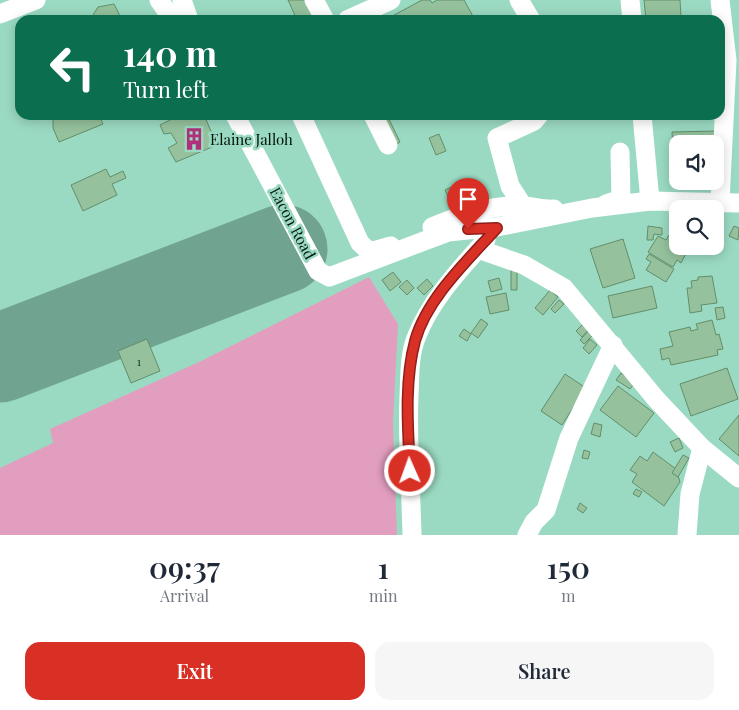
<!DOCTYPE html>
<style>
:root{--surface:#fff;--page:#f6f6f7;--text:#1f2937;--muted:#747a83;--accent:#d93025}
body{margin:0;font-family:"Playfair Display",serif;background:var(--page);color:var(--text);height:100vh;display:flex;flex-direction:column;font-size:19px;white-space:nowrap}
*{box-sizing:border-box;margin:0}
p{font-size:16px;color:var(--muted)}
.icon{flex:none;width:28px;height:28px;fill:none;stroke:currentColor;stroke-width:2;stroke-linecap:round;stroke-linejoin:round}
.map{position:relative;height:535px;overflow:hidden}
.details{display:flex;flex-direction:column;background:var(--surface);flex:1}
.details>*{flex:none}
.hud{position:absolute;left:15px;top:15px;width:710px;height:105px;border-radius:15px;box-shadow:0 2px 12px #0003;background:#0b6e4f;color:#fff;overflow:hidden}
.fabs{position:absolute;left:669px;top:135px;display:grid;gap:10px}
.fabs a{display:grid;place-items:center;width:55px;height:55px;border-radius:10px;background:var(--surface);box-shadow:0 2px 12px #0003;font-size:25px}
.pin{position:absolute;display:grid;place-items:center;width:42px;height:42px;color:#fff;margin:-51px -21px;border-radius:50% 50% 50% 0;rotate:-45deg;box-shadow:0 0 5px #0007}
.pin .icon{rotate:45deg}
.me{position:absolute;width:55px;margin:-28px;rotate:358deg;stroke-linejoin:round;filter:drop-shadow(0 0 4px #0008)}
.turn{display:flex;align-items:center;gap:18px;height:105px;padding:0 25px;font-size:22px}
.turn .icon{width:65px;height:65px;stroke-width:2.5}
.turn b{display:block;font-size:35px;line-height:42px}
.eta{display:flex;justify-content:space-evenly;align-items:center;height:85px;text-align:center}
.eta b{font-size:30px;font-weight:600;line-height:35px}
.button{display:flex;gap:10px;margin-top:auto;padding:10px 25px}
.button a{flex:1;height:58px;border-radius:15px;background:var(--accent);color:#fff;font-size:20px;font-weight:600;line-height:58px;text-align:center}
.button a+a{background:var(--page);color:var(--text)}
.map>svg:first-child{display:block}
.green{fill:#e29ebf}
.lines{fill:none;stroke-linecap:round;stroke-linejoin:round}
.runway{stroke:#70a490;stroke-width:89}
.building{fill:#95c29d;stroke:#638e6a}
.minor{stroke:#fff;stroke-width:19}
.route-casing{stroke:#8d1f18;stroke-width:12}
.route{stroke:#d93025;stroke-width:9}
.labels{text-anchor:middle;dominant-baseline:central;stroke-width:5;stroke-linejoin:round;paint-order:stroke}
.number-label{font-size:12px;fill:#253f30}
.poi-label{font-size:15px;fill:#00130c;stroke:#9bdac2;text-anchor:start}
.street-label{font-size:15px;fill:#00130c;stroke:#9bdac2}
</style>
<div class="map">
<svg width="739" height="535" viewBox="0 0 739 535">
<rect width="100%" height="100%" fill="#9bdac2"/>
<polygon class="green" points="369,277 398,324 393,422 397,535 0,535 0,468 53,443 50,429 199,362"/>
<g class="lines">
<polyline class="runway" points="0,358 283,249"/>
</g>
<g class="building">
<polygon points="288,0 307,0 316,20 297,20"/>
<polygon points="422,0 430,0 432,3 437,0 464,0 475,20 385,20"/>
<polygon points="644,0 680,0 681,17 646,20"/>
<polygon points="114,4 122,20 90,20 98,7"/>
<polygon points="55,115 99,115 103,124 59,142 53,128 53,119"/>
<polygon points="180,115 204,115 217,145 176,162 168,148 177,143 171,133 164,134 160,125"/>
<polygon points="375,115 387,115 400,142 391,147"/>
<polygon points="674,115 686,115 686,119 674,118"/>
<polygon points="719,131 715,144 678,144 678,178 674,178 672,132"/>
<polygon points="439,134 446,151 436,155 429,138"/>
<polygon points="106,169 110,177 123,171 126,178 112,184 117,195 83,211 71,185"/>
<polygon points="467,180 474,194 452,204 445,190"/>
<polygon points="648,226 662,228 662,235 654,234 653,240 647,240"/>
<polygon points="734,226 739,228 738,240 729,236"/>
<polygon points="669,235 678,239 678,246 690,246 681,263 677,260 673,267 648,252 658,236 666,240"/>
<polygon points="623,239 635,278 603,288 590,249"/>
<polygon points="649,254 674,269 666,282 646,270 651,262 646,259"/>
<polygon points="511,270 517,271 517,290 511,290"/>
<polygon points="393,272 401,282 390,291 382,280"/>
<polygon points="712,276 717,303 701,305 702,311 690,313 687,288 692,288 691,281 698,280 698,277"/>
<polygon points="499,278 502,289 491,292 488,281"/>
<polygon points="427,279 433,286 424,295 417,288"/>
<polygon points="407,280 414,288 407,295 399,287"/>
<polygon points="652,286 657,308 613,318 608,296"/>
<polygon points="550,290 558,297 543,315 535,308"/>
<polygon points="506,293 509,310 490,314 486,297"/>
<polygon points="559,300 564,304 555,313 551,309"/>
<polygon points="723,307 725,318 717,320 715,308"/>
<polygon points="481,319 488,324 478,338 471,333"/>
<polygon points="712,320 716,335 719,334 723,349 717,350 718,355 671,365 669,358 662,360 660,349 673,346 669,332 690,327 691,331 698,329 696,324"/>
<polygon points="586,321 591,327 582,337 576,331"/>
<polygon points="591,328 596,332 584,344 580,340"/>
<polygon points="464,329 471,334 467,341 459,336"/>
<polygon points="147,339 160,371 131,383 118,351"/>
<polygon points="590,339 597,345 589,354 583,348"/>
<polygon points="727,368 738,399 691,416 680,384"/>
<polygon points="621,373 635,382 630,389 616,380"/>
<polygon points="565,374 586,388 562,425 541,411"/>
<polygon points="618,386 654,413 636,437 600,410"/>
<polygon points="739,415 739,456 719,439"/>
<polygon points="594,423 602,425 600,437 591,434"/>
<polygon points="679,438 683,448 675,452 670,442"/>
<polygon points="584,450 590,452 588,459 582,458"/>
<polygon points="653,452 676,469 680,482 664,506 632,482 637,474 630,470 640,456 647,461"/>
<polygon points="683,455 689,458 678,477 672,473"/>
<polygon points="636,489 642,492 639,497 633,494"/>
<polygon points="580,503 587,508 583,513 577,509"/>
</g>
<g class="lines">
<g class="minor">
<polyline points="159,0 173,20"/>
<polyline points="182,0 189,20"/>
<polyline points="314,0 325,20"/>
<polyline points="519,0 531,20"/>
<polyline points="630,0 632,20"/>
<polyline points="720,0 727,60 720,202"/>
<polyline points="0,14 36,0"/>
<polyline points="347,20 391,0"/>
<polyline points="235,115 318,271 329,277 448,232 497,227 592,208 650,201 739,203"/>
<polyline points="301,115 360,243 370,252 391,246"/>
<polyline points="373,115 388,145"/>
<polyline points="642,115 650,201"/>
<polyline points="606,204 621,199 620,152"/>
<polyline points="523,206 510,186 497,138 534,121 539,115"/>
<path d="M432,227C460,215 492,204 523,206C533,206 543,210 554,209"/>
<polyline points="478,249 524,265 564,288 656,399 702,448 739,478"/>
<path d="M412,535C411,488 407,442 409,395C410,376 409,356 416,338C430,301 459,270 486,240"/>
<polyline points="527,535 534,522 546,510 569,438 613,345"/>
<polyline points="687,535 690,494 702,448"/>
</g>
</g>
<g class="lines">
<defs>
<path id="route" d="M410,471C408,429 404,382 415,341C427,298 468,260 497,228L468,229"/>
</defs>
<use href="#route" class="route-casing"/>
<use href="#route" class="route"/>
</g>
<defs>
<symbol id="building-bare" viewBox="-9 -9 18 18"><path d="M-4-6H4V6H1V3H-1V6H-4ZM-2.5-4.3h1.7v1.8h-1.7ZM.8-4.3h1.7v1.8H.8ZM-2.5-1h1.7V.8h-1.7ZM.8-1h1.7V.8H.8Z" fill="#b02f7b" stroke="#9bdac2" stroke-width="2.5" paint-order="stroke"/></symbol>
</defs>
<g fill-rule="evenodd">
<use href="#building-bare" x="178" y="123" width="32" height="32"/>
</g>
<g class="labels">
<g class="number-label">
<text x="139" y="361">1</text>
</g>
<g class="poi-label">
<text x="210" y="139">Elaine Jalloh</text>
</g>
<g class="street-label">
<text transform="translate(293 223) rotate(62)">Eacon Road</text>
</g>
</g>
</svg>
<div class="fabs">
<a><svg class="icon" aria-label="sound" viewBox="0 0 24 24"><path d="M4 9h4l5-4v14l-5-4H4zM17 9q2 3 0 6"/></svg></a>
<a><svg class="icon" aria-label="search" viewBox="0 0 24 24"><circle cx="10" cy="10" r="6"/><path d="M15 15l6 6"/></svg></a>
</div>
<div class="pin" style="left:468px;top:229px;background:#d93025"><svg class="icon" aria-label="arrive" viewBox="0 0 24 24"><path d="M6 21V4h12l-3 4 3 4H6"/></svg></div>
<svg class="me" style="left:410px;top:471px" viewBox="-20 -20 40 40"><circle r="17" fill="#d93025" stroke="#fff" stroke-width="3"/><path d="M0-11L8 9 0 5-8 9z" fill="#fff"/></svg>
<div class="hud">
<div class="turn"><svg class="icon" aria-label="left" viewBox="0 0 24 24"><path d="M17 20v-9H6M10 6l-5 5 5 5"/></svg><div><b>140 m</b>Turn left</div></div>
</div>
</div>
<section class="details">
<div class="eta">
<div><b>09:37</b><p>Arrival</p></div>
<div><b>1</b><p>min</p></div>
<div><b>150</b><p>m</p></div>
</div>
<div class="button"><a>Exit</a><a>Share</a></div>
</section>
